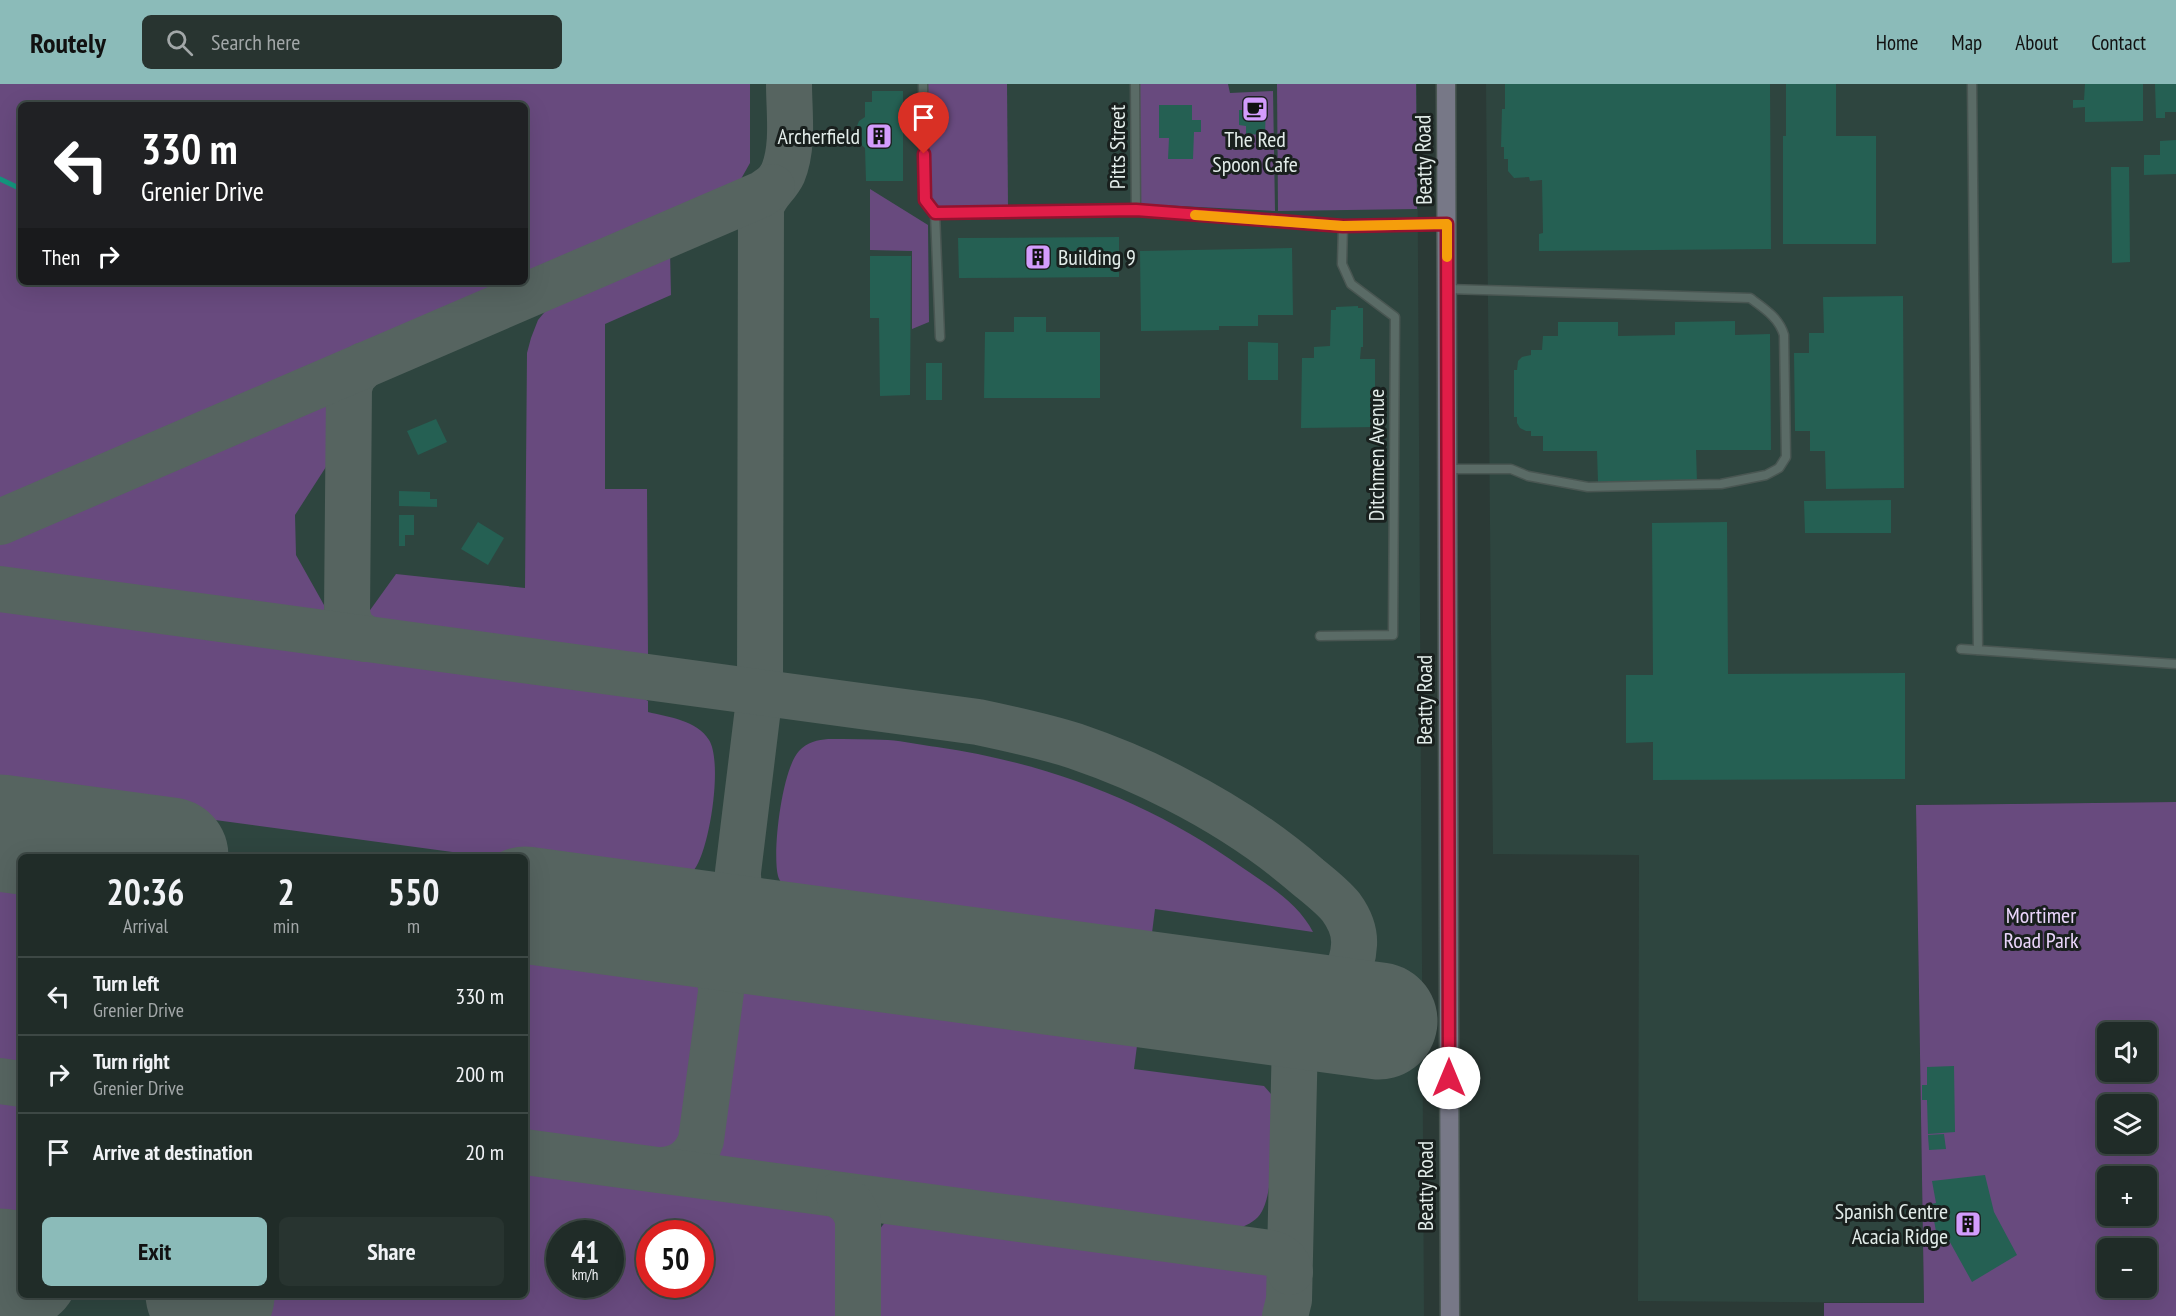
<!DOCTYPE html>
<meta charset="utf-8">
<style>
:root{--surface:#202c28;--page:#283430;--text:#f1f3f6;--muted:#a2a7a8;--line:#3d4845;--accent:#8bbbb9}
body{margin:0;font-family:"PT Sans Narrow",sans-serif;background:var(--page);color:var(--text);height:100vh;display:flex;flex-direction:column;font-size:22px;white-space:nowrap}
*{box-sizing:border-box;margin:0}
p{font-size:20px;color:var(--muted)}
.icon{flex:none;width:33px;height:33px;fill:none;stroke:currentColor;stroke-width:2;stroke-linecap:round;stroke-linejoin:round}
.map{position:relative;flex:1;overflow:hidden}
.panel{position:absolute;left:18px;top:770px;width:510px;height:444px;display:flex;flex-direction:column;background:var(--surface);border-radius:9px;box-shadow:0 6px 24px #0002,0 0 0 2px var(--line)}
.panel>*{flex:none}
.hud{position:absolute;left:18px;top:18px;width:510px;height:183px;border-radius:9px;box-shadow:0 6px 24px #0002,0 0 0 2px var(--line);background:#202124;color:#fff;overflow:hidden}
.buttons{position:absolute;left:2097px;top:938px;display:grid;gap:12px}
.buttons a{display:grid;place-items:center;width:60px;height:60px;border-radius:9px;background:var(--surface);box-shadow:0 6px 24px #0002,0 0 0 2px var(--line);font-size:30px}
.speed{position:absolute;left:546px;top:1136px;display:flex;gap:12px;font-size:30px;font-weight:700;text-align:center}
.speed>*{display:grid;place-content:center;width:78px;height:78px;border-radius:50%;background:var(--surface);box-shadow:0 6px 24px #0002,0 0 0 2px var(--line);line-height:1}
.speed small{font-size:15px;font-weight:400}
.speed .limit{border:9px solid #d22;background:#fff;color:#111}
.pin{position:absolute;display:grid;place-items:center;width:51px;height:51px;color:#fff;margin:-62px -26px;border-radius:50% 50% 50% 0;rotate:-45deg;box-shadow:0 0 6px #0007}
.pin .icon{rotate:45deg}
.me{position:absolute;width:66px;margin:-33px;rotate:0deg;stroke-linejoin:round;filter:drop-shadow(0 0 4px #0008)}
.turn{display:flex;align-items:center;gap:21px;height:126px;padding:0 24px;font-size:27px}
.turn .icon{width:78px;height:78px;stroke-width:2.5}
.turn b{display:block;font-size:42px;line-height:51px}
.then{display:flex;align-items:center;height:57px;padding:0 24px;background:#0003;gap:12px;font-size:22px}
.eta{display:flex;justify-content:space-evenly;align-items:center;height:102px;text-align:center}
.eta b{font-size:36px;font-weight:600;line-height:42px}
.action{display:flex;gap:12px;margin-top:auto;padding:12px 24px}
.action a{flex:1;height:69px;border-radius:9px;background:var(--accent);color:#111;font-size:24px;font-weight:600;line-height:69px;text-align:center}
.action a+a{background:var(--page);color:var(--text)}
ul{padding:0;list-style:none}
li{display:flex;align-items:center;gap:18px;height:78px;padding:0 24px;border-top:2px solid var(--line)}
li div{flex:1}
li b{display:block;font-size:22px}
li em{font-style:normal}
header{display:flex;align-items:center;gap:36px;box-sizing:border-box;height:84px;padding:0 30px;background:var(--accent);color:#111}
header strong{font-size:28px}
nav{display:flex;gap:33px;margin-inline-start:auto;font-size:21px}
.search{width:420px;height:54px;background:var(--page);display:flex;align-items:center;gap:15px;box-sizing:border-box;padding:0 21px;border-radius:9px;color:var(--muted);font-size:22px}
.map>svg:first-child{display:block}
.built{fill:#2e453f;fill-rule:evenodd}
.green{fill:#684a7e;fill-rule:evenodd}
.lines{fill:none;stroke-linecap:round;stroke-linejoin:round}
.stream{stroke:#14967e;stroke-width:5}
.taxiway{stroke:#566460;stroke-width:46}
.runway{stroke:#566460;stroke-width:117}
.building{fill:#256053}
.lane-casing{stroke:#495652;stroke-width:11}
.secondary-casing{stroke:#495652;stroke-width:21}
.lane{stroke:#5a6b66;stroke-width:8}
.secondary{stroke:#777887;stroke-width:18}
.route-casing{stroke:#92132f;stroke-width:15}
.route{stroke:#e11d48;stroke-width:10}
.slow{stroke:#f59e0b;stroke-width:10}
.labels{text-anchor:middle;dominant-baseline:central;stroke-width:6;stroke-linejoin:round;paint-order:stroke}
.poi-label{font-size:22px;fill:#e2ece9;stroke:#19201e;text-anchor:end}
.street-label{font-size:22px;fill:#e2ece9;stroke:#19201e}
.park-label{font-size:22px;fill:#ebd6fc;stroke:#19201e}
</style>
<header>
<strong>Routely</strong>
<div class="search"><svg class="icon" aria-label="search" viewBox="0 0 24 24"><circle cx="10" cy="10" r="6"/><path d="M15 15l6 6"/></svg>Search here</div>
<nav><a>Home</a><a>Map</a><a>About</a><a>Contact</a></nav>
</header>
<div class="map">
<svg width="2176" height="1232" viewBox="0 0 2176 1232">
<rect width="100%" height="100%" fill="#2b3a36"/>
<g class="built">
<path d="M0,0H1417L1424,1232H0ZM21,21H525V198H21ZM21,772H525V1210H21ZM560,1149H610V1200H560ZM650,1149H700V1200H650Z"/>
<polygon points="1486,0 2176,0 2176,718 1916,721 1924,1219 1638,1217 1639,771 1493,770"/>
</g>
<g class="green">
<polygon points="0,0 750,0 750,79 737,102 525,193 525,21 21,21 21,198 513,198 0,417"/>
<polygon points="927,0 1007,0 1008,123 938,124 929,113"/>
<polygon points="1140,0 1228,0 1230,9 1273,7 1275,127 1140,120"/>
<polygon points="1277,0 1416,0 1417,125 1278,127"/>
<polygon points="870,105 928,141 929,238 912,245 912,167 870,166"/>
<polygon points="670,167 671,211 605,240 605,405 647,405 648,573 639,576 371,540 367,535 368,529 396,490 525,504 527,269 531,254 538,236 553,218"/>
<polygon points="324,317 331,325 333,372 295,431 296,471 324,521 324,533 0,489 0,454"/>
<path d="M0,521L629,606L648,617V628C668,633 697,636 709,656C723,678 710,765 694,786C690,791 684,791 678,792L676,799L525,778V772H482L0,707Z"/>
<path d="M828,655C848,655 868,655 888,656C904,657 921,661 937,663C1048,679 1152,719 1243,784C1268,801 1299,820 1313,848L1155,825L1150,865L805,816C796,810 781,803 778,792C772,768 782,685 799,667C807,658 818,656 828,655Z"/>
<path d="M2176,718V1232H1824V1219H1924L1916,721ZM2108,948H2146V987H2108ZM2108,1020H2146V1059H2108ZM2108,1092H2146V1131H2108ZM2108,1164H2146V1203H2108Z"/>
<polygon points="0,791 21,794 21,987 0,984"/>
<path d="M525,862L700,888L704,902V914L687,1049C683,1060 681,1071 669,1075L525,1056Z"/>
<path d="M750,893L1139,946L1134,985L1264,1002L1271,1010C1271,1039 1277,1112 1258,1133C1244,1147 1224,1147 1206,1148L724,1082L718,1072L717,1056L736,920L739,907Z"/>
<polygon points="0,1010 21,1013 21,1144 0,1142"/>
<path d="M525,1081L829,1121C833,1123 838,1125 840,1129C850,1146 845,1211 845,1232H216L219,1211L525,1210ZM560,1149H610V1200H560ZM650,1149H700V1200H650Z"/>
<path d="M892,1134L1267,1180L1273,1219L1271,1232H872C872,1204 863,1148 892,1134Z"/>
</g>
<g class="lines">
<g class="stream">
<polyline points="0,95 21,105"/>
<polyline points="214,198 215,198"/>
</g>
<g class="taxiway">
<path d="M789,0C789,28 794,62 783,89C777,102 765,109 761,124L760,608L738,788C737,818 754,842 782,853L947,878"/>
<polyline points="364,281 353,292 349,304 347,530 352,545 366,555"/>
<polyline points="0,438 762,110 772,103"/>
<path d="M0,505L978,638C1011,645 1044,652 1075,662C1110,674 1144,688 1176,705C1223,729 1268,758 1308,793C1319,802 1332,812 1341,823C1349,834 1355,847 1354,861C1352,908 1307,912 1295,953L1289,1216L1285,1232"/>
<path d="M525,821L675,844C704,854 721,877 721,908L701,1056C695,1075 680,1086 660,1086"/>
<path d="M1122,902L1280,921C1293,919 1300,910 1311,905C1323,900 1339,905 1351,907C1376,931 1348,969 1320,951C1312,946 1307,936 1302,929L1245,921"/>
<polyline points="0,997 21,1000"/>
<path d="M525,1068L1270,1169C1280,1171 1288,1177 1290,1188"/>
<polyline points="839,1111 851,1120 858,1134 858,1232"/>
</g>
<g class="runway">
<polyline points="0,749 170,772"/>
<polyline points="525,821 1379,937"/>
<polyline points="0,1183 21,1186"/>
<polyline points="204,1210 216,1212"/>
</g>
</g>
<g class="building">
<polygon points="1505,0 1770,0 1771,165 1539,167 1539,150 1543,149 1542,96 1530,97 1529,93 1514,94 1508,87 1508,75 1504,75 1504,63 1501,63 1502,25 1505,25"/>
<polygon points="1786,0 1836,0 1836,52 1876,52 1876,160 1783,160 1783,52 1786,52"/>
<polygon points="2085,0 2143,0 2143,37 2085,38 2085,23 2073,24 2073,16 2084,16"/>
<polygon points="2155,0 2176,0 2176,28 2165,28 2165,34 2156,34"/>
<polygon points="872,7 903,7 903,97 866,97 865,64 857,57 855,47 859,37 865,33 865,18 872,18"/>
<polygon points="1247,18 1266,19 1265,51 1246,50 1246,42 1239,41 1239,26 1246,26"/>
<polygon points="1159,21 1192,21 1192,36 1201,36 1201,48 1194,48 1193,75 1168,75 1169,54 1159,54"/>
<polygon points="2176,56 2176,90 2144,91 2144,71 2160,71 2160,57"/>
<polygon points="2111,83 2129,83 2130,178 2112,179"/>
<polygon points="1119,153 1119,193 959,194 958,154"/>
<polygon points="1292,164 1293,231 1258,231 1258,242 1219,242 1219,246 1141,247 1140,167"/>
<polygon points="870,172 911,172 910,311 880,312 879,234 870,234"/>
<polygon points="1903,212 1904,404 1826,405 1825,367 1810,367 1810,347 1795,347 1794,269 1809,269 1809,249 1824,249 1823,213"/>
<polygon points="1358,222 1358,224 1363,224 1363,263 1361,263 1360,275 1375,275 1375,343 1301,344 1302,274 1314,274 1314,263 1330,262 1331,226 1336,226 1336,223"/>
<polygon points="1014,233 1046,233 1046,248 1100,248 1100,314 984,314 985,248 1014,248"/>
<polygon points="1735,237 1735,251 1770,250 1771,366 1696,366 1697,398 1598,398 1597,367 1543,367 1543,352 1531,352 1531,347 1526,347 1520,344 1517,339 1517,333 1514,333 1514,286 1517,286 1518,277 1522,273 1531,271 1531,266 1542,266 1543,252 1558,252 1558,238 1618,238 1618,252 1675,251 1675,238"/>
<polygon points="1248,258 1278,259 1278,296 1248,296"/>
<rect x="926" y="279" width="16" height="37"/>
<polygon points="436,335 447,358 418,371 407,347"/>
<polygon points="399,407 430,408 430,415 437,415 437,423 399,422"/>
<polygon points="1891,416 1891,449 1805,449 1804,417"/>
<polygon points="399,431 414,431 414,451 405,451 405,462 399,462"/>
<polygon points="478,438 504,454 488,481 461,465"/>
<polygon points="1727,438 1728,590 1905,589 1905,695 1653,696 1653,658 1626,659 1626,591 1653,591 1652,439"/>
<polygon points="1954,982 1955,1048 1928,1050 1927,1016 1922,1016 1922,1001 1927,1001 1927,983"/>
<polygon points="1944,1050 1946,1065 1929,1066 1928,1051"/>
<polygon points="1985,1091 1994,1128 2017,1171 1972,1198 1946,1151 1937,1153 1931,1120 1936,1119 1932,1097"/>
</g>
<g class="lines">
<defs>
<g id="lane">
<polyline points="923,0 925,116 935,129 1136,126 1343,142 1446,140"/>
<polyline points="1135,0 1136,126"/>
<polyline points="1972,0 1978,566"/>
<polyline points="935,129 940,253"/>
<path d="M1447,385H1511L1528,392L1588,403L1721,400L1766,391L1779,384L1786,373L1784,251C1779,234 1765,225 1750,214L1447,205"/>
<polyline points="1320,552 1393,551 1395,233 1351,200 1342,180 1343,142"/>
<polyline points="1961,565 2176,580"/>
</g>
<polyline id="secondary" points="1446,0 1450,1232"/>
</defs>
<use href="#lane" class="lane-casing"/>
<use href="#secondary" class="secondary-casing"/>
<use href="#lane" class="lane"/>
<use href="#secondary" class="secondary"/>
</g>
<g class="lines">
<defs>
<polyline id="route" points="924,70 925,116 935,129 1136,126 1343,142 1447,140 1449,994"/>
</defs>
<use href="#route" class="route-casing"/>
<use href="#route" class="route"/>
<polyline class="slow" points="1195,131 1343,142 1447,140 1447,173"/>
</g>
<defs>
<symbol id="cafe-square" viewBox="-11 -11 22 22"><rect x="-9" y="-9" width="18" height="18" rx="4" fill="#d39cfc" stroke="#19201e"/><path d="M-5.5-4.5H6V0H3Q3 3.5 0 3.5H-2.5Q-5.5 3.5-5.5 0ZM3-3.2v2h1.7v-2ZM-6 4.5H4V6H-6Z" fill="#111"/></symbol>
<symbol id="building-square" viewBox="-11 -11 22 22"><rect x="-9" y="-9" width="18" height="18" rx="4" fill="#d39cfc" stroke="#19201e"/><path d="M-4-6H4V6H1V3H-1V6H-4ZM-2.5-4.3h1.7v1.8h-1.7ZM.8-4.3h1.7v1.8H.8ZM-2.5-1h1.7V.8h-1.7ZM.8-1h1.7V.8H.8Z" fill="#111"/></symbol>
</defs>
<g fill-rule="evenodd">
<use href="#cafe-square" x="1240" y="10" width="30" height="30"/>
<use href="#building-square" x="864" y="37" width="30" height="30"/>
<use href="#building-square" x="1023" y="158" width="30" height="30"/>
<use href="#building-square" x="1953" y="1125" width="30" height="30"/>
</g>
<g class="labels">
<g class="poi-label">
<text x="860" y="52">Archerfield</text>
<text x="1255" y="55" text-anchor="middle">The Red<tspan x="1255" dy="25">Spoon Cafe</tspan></text>
<text x="1058" y="173" text-anchor="start">Building 9</text>
<text x="1948" y="1127">Spanish Centre<tspan x="1948" dy="25">Acacia Ridge</tspan></text>
</g>
<g class="street-label">
<text transform="translate(1117 63) rotate(-90)">Pitts Street</text>
<text transform="translate(1423 76) rotate(-91)">Beatty Road</text>
<text transform="translate(1376 371) rotate(-90)">Ditchmen Avenue</text>
<text transform="translate(1424 616) rotate(-90)">Beatty Road</text>
<text transform="translate(1425 1102) rotate(-90)">Beatty Road</text>
</g>
<g class="park-label">
<text x="2041" y="831">Mortimer<tspan x="2041" dy="25">Road Park</tspan></text>
</g>
</g>
</svg>
<div class="buttons">
<a><svg class="icon" aria-label="sound" viewBox="0 0 24 24"><path d="M4 9h4l5-4v14l-5-4H4zM17 9q2 3 0 6"/></svg></a>
<a><svg class="icon" aria-label="layers" viewBox="0 0 24 24"><path d="M12 4l9 5-9 5-9-5zM3 14l9 5 9-5"/></svg></a>
<a>+</a>
<a>−</a>
</div>
<div class="speed"><div>41<small>km/h</small></div><div class="limit">50</div></div>
<div class="pin" style="left:924px;top:70px;background:#d93025"><svg class="icon" aria-label="arrive" viewBox="0 0 24 24"><path d="M6 21V4h12l-3 4 3 4H6"/></svg></div>
<svg class="me" style="left:1449px;top:994px" viewBox="-20 -20 40 40"><circle r="19" fill="#fff"/><path d="M0-13L10 11 0 6-10 11z" fill="#e11d48"/></svg>
<div class="hud">
<div class="turn"><svg class="icon" aria-label="left" viewBox="0 0 24 24"><path d="M17 20v-9H6M10 6l-5 5 5 5"/></svg><div><b>330 m</b>Grenier Drive</div></div>
<div class="then">Then<svg class="icon" aria-label="right" viewBox="0 0 24 24"><path d="M7 20v-9h11M14 6l5 5-5 5"/></svg></div>
</div>
<section class="panel">
<div class="eta">
<div><b>20:36</b><p>Arrival</p></div>
<div><b>2</b><p>min</p></div>
<div><b>550</b><p>m</p></div>
</div>
<ul>
<li><svg class="icon" aria-label="left" viewBox="0 0 24 24"><path d="M17 20v-9H6M10 6l-5 5 5 5"/></svg><div><b>Turn left</b><p>Grenier Drive</p></div><em>330 m</em></li>
<li><svg class="icon" aria-label="right" viewBox="0 0 24 24"><path d="M7 20v-9h11M14 6l5 5-5 5"/></svg><div><b>Turn right</b><p>Grenier Drive</p></div><em>200 m</em></li>
<li><svg class="icon" aria-label="arrive" viewBox="0 0 24 24"><path d="M6 21V4h12l-3 4 3 4H6"/></svg><div><b>Arrive at destination</b></div><em>20 m</em></li>
</ul>
<div class="action"><a>Exit</a><a>Share</a></div>
</section>
</div>
